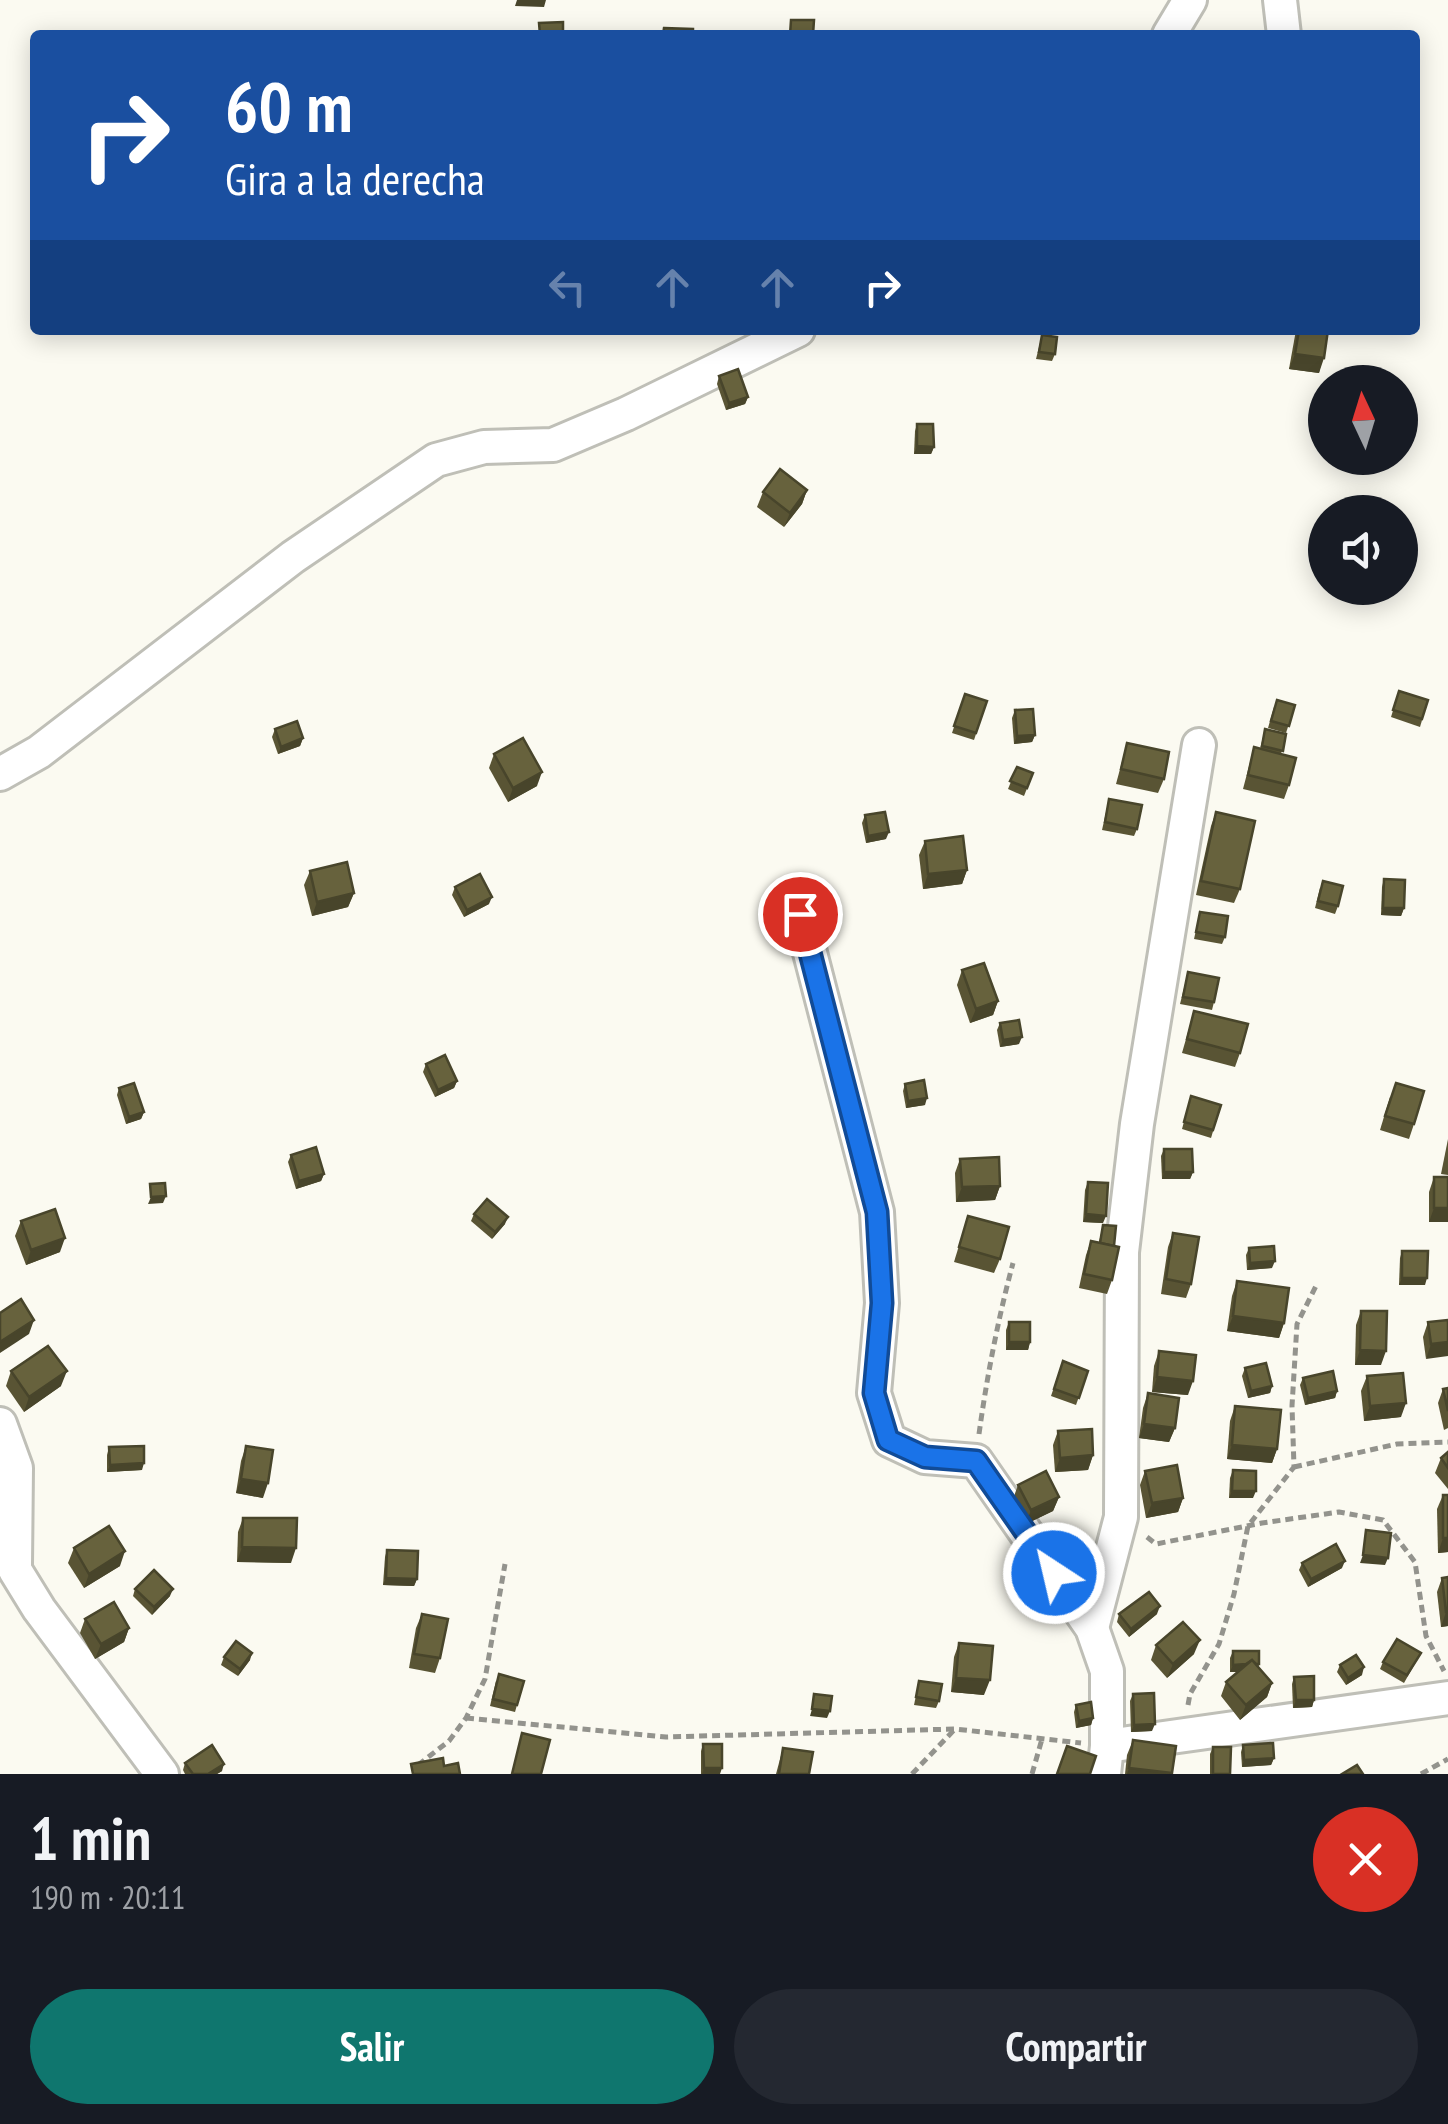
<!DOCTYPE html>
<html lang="es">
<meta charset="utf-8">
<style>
:root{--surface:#171b24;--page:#242831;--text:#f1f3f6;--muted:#9ea1a6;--accent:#0f766e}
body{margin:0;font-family:"PT Sans Narrow",sans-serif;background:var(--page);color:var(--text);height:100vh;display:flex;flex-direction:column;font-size:38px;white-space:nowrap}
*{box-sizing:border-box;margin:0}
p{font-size:32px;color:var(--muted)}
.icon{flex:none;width:55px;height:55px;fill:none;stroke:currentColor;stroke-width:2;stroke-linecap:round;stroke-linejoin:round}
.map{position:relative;height:1774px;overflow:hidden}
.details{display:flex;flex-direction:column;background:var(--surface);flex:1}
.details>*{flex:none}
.guide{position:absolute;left:30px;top:30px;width:1390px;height:305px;border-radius:10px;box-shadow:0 5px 25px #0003;background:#1a4fa0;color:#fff;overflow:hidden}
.needle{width:65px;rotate:356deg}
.buttons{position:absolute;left:1308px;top:365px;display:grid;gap:20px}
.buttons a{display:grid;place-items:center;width:110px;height:110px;border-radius:50%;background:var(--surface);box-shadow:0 5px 25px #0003;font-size:50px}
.pin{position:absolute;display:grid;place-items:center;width:85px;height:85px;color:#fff;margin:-42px;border:5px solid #fff;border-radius:50%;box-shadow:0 2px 10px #0007}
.me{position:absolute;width:110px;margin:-55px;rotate:325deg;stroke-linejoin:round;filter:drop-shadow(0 0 8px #0008)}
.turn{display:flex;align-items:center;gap:35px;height:210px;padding:0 30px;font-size:45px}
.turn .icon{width:130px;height:130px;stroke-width:2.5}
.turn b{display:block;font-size:70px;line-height:85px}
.lanes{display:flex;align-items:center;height:95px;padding:0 30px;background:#0003;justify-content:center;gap:50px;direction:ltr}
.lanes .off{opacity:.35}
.round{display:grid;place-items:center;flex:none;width:105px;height:105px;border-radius:52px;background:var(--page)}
.head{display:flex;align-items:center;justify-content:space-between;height:170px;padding:0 30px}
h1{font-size:60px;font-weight:700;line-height:75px}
.action{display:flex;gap:20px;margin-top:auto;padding:20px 30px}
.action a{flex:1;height:115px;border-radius:60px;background:var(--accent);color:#fff;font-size:40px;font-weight:700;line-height:115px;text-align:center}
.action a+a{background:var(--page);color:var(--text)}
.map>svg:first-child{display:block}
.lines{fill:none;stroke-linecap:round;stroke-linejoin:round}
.minor-casing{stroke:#bfbfb7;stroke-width:38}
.path{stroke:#93938d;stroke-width:5;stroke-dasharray:8 5;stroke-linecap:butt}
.minor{stroke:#fff;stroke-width:32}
.wall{fill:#595434}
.shaded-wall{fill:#48452b}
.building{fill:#67623d;stroke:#48452b;stroke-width:2.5}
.route-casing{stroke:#114b97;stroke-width:25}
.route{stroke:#1a73e8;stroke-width:18}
</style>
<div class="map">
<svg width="1448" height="1774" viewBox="0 0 1448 1774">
<rect width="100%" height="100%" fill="#fbfaf1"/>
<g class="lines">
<defs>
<g id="minor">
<polyline points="1280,0 1284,35"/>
<polyline points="1169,35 1190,0"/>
<polyline points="0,774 39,752 293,557 436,460 484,447 553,445 626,414 798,330"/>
<polyline points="800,914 877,1212 882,1303 874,1393 889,1440 925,1457 976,1461 1092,1628 1107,1671 1107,1746 1104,1774"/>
<polyline points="0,1424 16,1468 15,1565"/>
<polyline points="0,1538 15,1570 39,1609 162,1774"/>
<polyline points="1092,1628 1121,1517 1122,1252 1137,1124 1199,745"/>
<polyline points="1107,1746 1448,1698"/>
</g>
</defs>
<use href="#minor" class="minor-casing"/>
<g class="path">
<path d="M979,1434C987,1376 998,1319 1013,1263"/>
<polyline points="1294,1467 1397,1444 1448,1442"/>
<polyline points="1147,1537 1156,1544 1262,1523 1339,1512 1383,1520 1415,1562 1426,1636 1444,1671"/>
<polyline points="1188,1705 1190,1694 1219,1644 1234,1594 1248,1526 1294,1467 1292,1406 1297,1324 1316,1286"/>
<polyline points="466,1718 666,1737 955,1729 1081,1743"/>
<polyline points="418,1765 449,1741 466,1718 485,1679 505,1564"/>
<polyline points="912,1774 955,1729"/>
<polyline points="1032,1774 1042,1739"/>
<polyline points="1421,1774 1448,1759"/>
</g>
<use href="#minor" class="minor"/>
</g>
<g class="wall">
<polygon points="1296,330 1328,330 1319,373 1289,369"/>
<polygon points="1042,335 1055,354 1052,361 1036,359"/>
<polygon points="719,376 748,397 745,404 726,410 717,384"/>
<polygon points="917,424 934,447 931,454 914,454 915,431"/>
<polygon points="807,490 802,504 784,527 757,507 763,492"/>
<polygon points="1399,691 1428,700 1420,727 1391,717"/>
<polygon points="965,694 987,701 974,740 952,733"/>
<polygon points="1295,705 1286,733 1268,728 1274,707"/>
<polygon points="1015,710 1035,735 1032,742 1014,744 1012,718"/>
<polygon points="275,729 303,738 300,746 278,754 272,737"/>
<polygon points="1265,729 1286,734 1281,754 1289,785 1284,799 1243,789 1254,747 1260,749"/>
<polygon points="1127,743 1164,779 1158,793 1116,784"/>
<polygon points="494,754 537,786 508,802 489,768"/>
<polygon points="1017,767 1033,773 1024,796 1008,789"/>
<polygon points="1109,799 1137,829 1134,836 1102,830"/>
<polygon points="1216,812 1240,889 1234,903 1196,895 1211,826"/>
<polygon points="865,815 886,839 866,843 862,823"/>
<polygon points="925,841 967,870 962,884 923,889 919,855"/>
<polygon points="310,871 354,893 348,907 312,916 304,885"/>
<polygon points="1384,879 1404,908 1401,916 1381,915 1382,887"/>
<polygon points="455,887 489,904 464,917 452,895"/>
<polygon points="1320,888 1338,906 1335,914 1315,908"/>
<polygon points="1200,912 1225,937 1222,944 1194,939"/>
<polygon points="962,970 998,1001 993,1015 970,1023 957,985"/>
<polygon points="1188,972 1214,1002 1212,1010 1180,1004"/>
<polygon points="1194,1011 1240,1053 1235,1067 1182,1053"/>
<polygon points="1000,1023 1019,1044 1000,1047 997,1030"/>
<polygon points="426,1064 457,1081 454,1088 435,1097 423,1072"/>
<polygon points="905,1084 925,1105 906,1108 903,1091"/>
<polygon points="119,1088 144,1112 141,1119 126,1124 117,1095"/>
<polygon points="1191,1096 1221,1105 1211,1138 1182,1129"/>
<polygon points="1390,1097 1414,1124 1409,1139 1380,1130"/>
<polygon points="1448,1139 1448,1175 1441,1174"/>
<polygon points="1164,1149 1193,1172 1190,1179 1162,1179 1161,1156"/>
<polygon points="291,1155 324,1174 321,1181 296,1189 288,1162"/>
<polygon points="960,1159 1000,1186 995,1200 956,1202 955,1173"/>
<polygon points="1434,1177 1448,1177 1448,1222 1429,1222 1429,1192"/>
<polygon points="1088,1182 1103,1223 1083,1222 1085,1190"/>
<polygon points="474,1214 505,1224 492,1239 471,1221"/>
<polygon points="968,1216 1000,1259 994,1273 954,1262"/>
<polygon points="21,1221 60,1252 26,1265 15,1236"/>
<polygon points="1103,1225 1114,1246 1112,1280 1107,1294 1079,1288 1086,1255 1091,1241 1099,1242"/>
<polygon points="1173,1233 1191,1284 1186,1298 1161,1294 1168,1247"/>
<polygon points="1249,1248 1272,1268 1247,1270 1246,1255"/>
<polygon points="1402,1251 1425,1285 1399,1285 1400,1258"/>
<polygon points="1237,1281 1284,1323 1279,1338 1227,1331 1232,1296"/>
<polygon points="1361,1311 1381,1365 1355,1365 1356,1325"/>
<polygon points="1448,1320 1426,1359 1423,1337 1428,1322"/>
<polygon points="1009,1322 1030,1342 1028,1350 1006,1350 1006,1330"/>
<polygon points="1159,1351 1188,1395 1152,1392 1154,1366"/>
<polygon points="1063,1361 1088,1371 1076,1405 1051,1396"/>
<polygon points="1245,1368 1272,1386 1270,1393 1248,1398 1242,1376"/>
<polygon points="11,1371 61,1386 24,1412 6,1386"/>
<polygon points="1367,1376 1401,1417 1364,1421 1361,1391"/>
<polygon points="1303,1378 1337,1391 1335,1398 1305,1405 1300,1385"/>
<polygon points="1448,1388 1448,1428 1444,1430 1438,1403 1443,1389"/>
<polygon points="1148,1393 1175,1428 1169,1442 1139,1438 1143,1408"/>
<polygon points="1235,1406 1277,1449 1272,1463 1227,1459 1230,1421"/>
<polygon points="1058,1431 1093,1455 1088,1470 1055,1472 1053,1445"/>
<polygon points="246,1446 263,1498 236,1493 241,1461"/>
<polygon points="109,1447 142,1470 107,1472 107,1455"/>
<polygon points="1448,1452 1448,1489 1435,1473 1441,1458"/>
<polygon points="1233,1470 1253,1498 1229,1498 1230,1478"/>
<polygon points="1145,1471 1183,1498 1178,1512 1146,1518 1140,1485"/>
<polygon points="1018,1485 1059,1497 1053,1511 1026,1524 1013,1499"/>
<polygon points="1443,1495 1448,1552 1438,1553 1437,1509"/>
<polygon points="243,1518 291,1563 237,1562 238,1532"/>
<polygon points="74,1548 120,1566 84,1588 68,1563"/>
<polygon points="387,1550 417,1579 414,1586 383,1585 385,1557"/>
<polygon points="1302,1563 1342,1568 1308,1587 1299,1570"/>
<polygon points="1448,1577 1448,1626 1441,1627 1437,1592 1442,1578"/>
<polygon points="135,1589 170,1596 152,1615 133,1596"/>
<polygon points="422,1614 440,1658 435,1673 409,1668 416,1628"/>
<polygon points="1119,1614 1157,1614 1129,1637 1117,1622"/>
<polygon points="85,1619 129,1628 124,1642 95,1659 80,1633"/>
<polygon points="959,1643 984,1695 951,1692 954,1657"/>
<polygon points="1156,1645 1194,1654 1167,1678 1151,1660"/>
<polygon points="1233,1651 1259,1664 1258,1667 1272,1683 1267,1697 1240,1720 1221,1696 1226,1682 1238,1672 1230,1672 1230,1658"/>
<polygon points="1421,1653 1404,1683 1380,1669 1383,1662"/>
<polygon points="224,1657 250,1660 238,1676 221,1665"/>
<polygon points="1340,1665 1362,1675 1346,1685 1337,1672"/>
<polygon points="1294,1677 1314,1700 1312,1707 1293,1708 1292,1684"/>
<polygon points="496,1681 517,1705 515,1712 490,1706"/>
<polygon points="919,1681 939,1701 936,1708 914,1705"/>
<polygon points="1133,1694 1152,1731 1131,1732 1130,1701"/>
<polygon points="1076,1705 1093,1718 1091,1725 1076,1728 1074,1712"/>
<polygon points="1133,1740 1172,1774 1125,1774 1127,1755"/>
<polygon points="703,1744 720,1774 701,1774 701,1751"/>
<polygon points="1243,1745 1274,1758 1271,1765 1242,1767 1241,1752"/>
<polygon points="1213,1747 1230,1774 1210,1774 1210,1754"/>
<polygon points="783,1748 809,1774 776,1774"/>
<polygon points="185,1763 222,1771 217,1774 185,1774 183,1770"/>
</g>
<g class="shaded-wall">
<polygon points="517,0 546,0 544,7 515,6"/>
<polygon points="1295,354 1324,358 1319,373 1289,369"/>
<polygon points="748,397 745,404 726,410 729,403"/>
<polygon points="917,446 934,447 931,454 914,454"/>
<polygon points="807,490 802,504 784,527 790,513"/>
<polygon points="1035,735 1032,742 1014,744 1017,736"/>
<polygon points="303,738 300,746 278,754 281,747"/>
<polygon points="542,772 537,786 508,802 513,788"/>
<polygon points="889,832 886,839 866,843 868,836"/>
<polygon points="967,870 962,884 923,889 928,874"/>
<polygon points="354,893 348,907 312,916 317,902"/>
<polygon points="492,897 489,904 464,917 467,910"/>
<polygon points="1383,908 1404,908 1401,916 1381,915"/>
<polygon points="998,1001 993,1015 970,1023 976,1009"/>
<polygon points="1022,1037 1019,1044 1000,1047 1003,1040"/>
<polygon points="457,1081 454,1088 435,1097 438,1090"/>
<polygon points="927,1098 925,1105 906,1108 908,1101"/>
<polygon points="144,1112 141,1119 126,1124 129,1117"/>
<polygon points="1164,1172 1193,1172 1190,1179 1162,1179"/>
<polygon points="324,1174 321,1181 296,1189 299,1181"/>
<polygon points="1000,1186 995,1200 956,1202 962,1187"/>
<polygon points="166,1196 163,1203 148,1204 151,1197"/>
<polygon points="1434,1208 1448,1208 1448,1222 1429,1222"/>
<polygon points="1086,1214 1106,1216 1103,1223 1083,1222"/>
<polygon points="508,1217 505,1224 492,1239 495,1232"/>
<polygon points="65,1238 60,1252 26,1265 31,1250"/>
<polygon points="1275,1261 1272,1268 1247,1270 1250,1263"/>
<polygon points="1402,1278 1427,1278 1425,1285 1399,1285"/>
<polygon points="1233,1316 1284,1323 1279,1338 1227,1331"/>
<polygon points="34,1320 29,1334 0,1353 0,1342"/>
<polygon points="1009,1342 1030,1342 1028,1350 1006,1350"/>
<polygon points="1448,1342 1448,1356 1426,1359 1431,1344"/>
<polygon points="1360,1350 1386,1351 1381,1365 1355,1365"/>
<polygon points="67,1371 61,1386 24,1412 29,1397"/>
<polygon points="1157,1377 1193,1381 1188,1395 1152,1392"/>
<polygon points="1272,1386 1270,1393 1248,1398 1251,1391"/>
<polygon points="1337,1391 1335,1398 1305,1405 1308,1398"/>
<polygon points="1406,1403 1401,1417 1364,1421 1370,1406"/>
<polygon points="1144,1424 1175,1428 1169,1442 1139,1438"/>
<polygon points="1232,1445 1277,1449 1272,1463 1227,1459"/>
<polygon points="1093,1455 1088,1470 1055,1472 1060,1458"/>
<polygon points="144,1463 142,1470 107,1472 110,1465"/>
<polygon points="241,1479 268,1483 263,1498 236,1493"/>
<polygon points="1232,1491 1256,1491 1253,1498 1229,1498"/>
<polygon points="1059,1497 1053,1511 1026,1524 1031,1510"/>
<polygon points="1183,1498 1178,1512 1146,1518 1152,1503"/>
<polygon points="1443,1538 1448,1538 1448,1552 1438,1553"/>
<polygon points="242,1547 296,1548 291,1563 237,1562"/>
<polygon points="125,1551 120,1566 84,1588 89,1574"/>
<polygon points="1363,1555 1388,1558 1385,1565 1360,1563"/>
<polygon points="1345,1561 1342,1568 1308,1587 1311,1579"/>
<polygon points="386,1578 417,1579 414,1586 383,1585"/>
<polygon points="173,1589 170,1596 152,1615 154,1607"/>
<polygon points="1160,1606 1157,1614 1129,1637 1131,1629"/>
<polygon points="1446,1612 1448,1612 1448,1626 1441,1627"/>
<polygon points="129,1628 124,1642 95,1659 101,1644"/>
<polygon points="1200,1640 1194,1654 1167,1678 1173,1664"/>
<polygon points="252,1653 250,1660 238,1676 240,1669"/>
<polygon points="1259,1664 1257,1672 1230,1672 1233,1665"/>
<polygon points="1364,1667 1362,1675 1346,1685 1348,1678"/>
<polygon points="956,1678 990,1680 984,1695 951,1692"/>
<polygon points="1272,1683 1267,1697 1240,1720 1246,1705"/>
<polygon points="1296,1700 1314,1700 1312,1707 1293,1708"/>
<polygon points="812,1709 830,1711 827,1718 810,1716"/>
<polygon points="1093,1718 1091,1725 1076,1728 1079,1721"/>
<polygon points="1155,1724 1152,1731 1131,1732 1134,1725"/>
<polygon points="1274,1758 1271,1765 1242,1767 1244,1760"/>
<polygon points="224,1764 222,1771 217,1774 208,1774"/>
<polygon points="704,1768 722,1768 720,1774 702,1774"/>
<polygon points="1129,1768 1172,1774 1127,1774"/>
</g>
<g class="building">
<polygon points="791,20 814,20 813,35 790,35"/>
<polygon points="563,22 563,35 540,35 539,23"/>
<polygon points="664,28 693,29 693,35 663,35"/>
<polygon points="1299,330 1328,330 1324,358 1295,354"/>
<polygon points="1042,335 1057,337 1055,354 1039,352"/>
<polygon points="738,369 748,397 729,403 719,376"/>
<polygon points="917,424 933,424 934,447 917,446"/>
<polygon points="780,469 807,490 790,513 763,492"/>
<polygon points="1399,691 1428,700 1422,719 1393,710"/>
<polygon points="965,694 987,701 976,733 954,726"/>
<polygon points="1277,700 1295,705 1289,726 1271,721"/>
<polygon points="1033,709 1035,735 1017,736 1015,710"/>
<polygon points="297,721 303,738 281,747 275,729"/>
<polygon points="1265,729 1286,734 1283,751 1262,746"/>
<polygon points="523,738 542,772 513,788 494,754"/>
<polygon points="1127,743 1169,752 1164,779 1121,769"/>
<polygon points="1254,747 1296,758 1289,785 1248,775"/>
<polygon points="1017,767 1033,773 1027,788 1010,781"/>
<polygon points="1109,799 1142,805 1137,829 1105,822"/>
<polygon points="885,812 889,832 868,836 865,815"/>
<polygon points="1216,812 1255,821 1240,889 1201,881"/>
<polygon points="963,836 967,870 928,874 925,841"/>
<polygon points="347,862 354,893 317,902 310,871"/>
<polygon points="480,874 492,897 467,910 455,887"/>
<polygon points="1384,879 1405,880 1404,908 1383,908"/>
<polygon points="1323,881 1343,886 1338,906 1318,901"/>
<polygon points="1200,912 1228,916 1225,937 1196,932"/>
<polygon points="984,963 998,1001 976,1009 962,970"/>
<polygon points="1188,972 1219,978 1214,1002 1183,997"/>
<polygon points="1194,1011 1248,1024 1240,1053 1187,1039"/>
<polygon points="1019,1020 1022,1037 1003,1040 1000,1023"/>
<polygon points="445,1055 457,1081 438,1090 426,1064"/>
<polygon points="924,1080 927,1098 908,1101 905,1084"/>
<polygon points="134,1083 144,1112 129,1117 119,1088"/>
<polygon points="1396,1083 1424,1091 1414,1124 1385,1116"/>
<polygon points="1191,1096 1221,1105 1213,1130 1184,1122"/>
<polygon points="316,1147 324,1174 299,1181 291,1155"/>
<polygon points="1164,1149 1192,1149 1193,1172 1164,1172"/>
<polygon points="999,1157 1000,1186 962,1187 960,1159"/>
<rect x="1434" y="1177" width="14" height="31"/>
<polygon points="1088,1182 1108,1183 1106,1216 1086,1214"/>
<polygon points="165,1183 166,1196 151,1197 150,1184"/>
<polygon points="487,1199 508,1217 495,1232 474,1214"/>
<polygon points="55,1209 65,1238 31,1250 21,1221"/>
<polygon points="968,1216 1009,1227 1000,1259 959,1247"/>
<polygon points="1103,1225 1116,1226 1114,1246 1100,1243"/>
<polygon points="1173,1233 1199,1237 1191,1284 1166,1279"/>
<polygon points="1091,1241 1119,1247 1112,1280 1084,1274"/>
<polygon points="1274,1246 1275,1261 1250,1263 1249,1248"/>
<polygon points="1402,1251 1428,1251 1427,1278 1402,1278"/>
<polygon points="1237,1281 1289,1288 1284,1323 1233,1316"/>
<polygon points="21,1299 34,1320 0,1342 0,1313"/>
<polygon points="1361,1311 1387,1311 1386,1351 1360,1350"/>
<polygon points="1448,1320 1448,1342 1431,1344 1428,1322"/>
<rect x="1009" y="1322" width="21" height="20"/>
<polygon points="48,1346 67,1371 29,1397 11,1371"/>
<polygon points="1159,1351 1196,1355 1193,1381 1157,1377"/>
<polygon points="1063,1361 1088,1371 1079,1398 1054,1389"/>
<polygon points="1266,1363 1272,1386 1251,1391 1245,1368"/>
<polygon points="1333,1371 1337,1391 1308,1398 1303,1378"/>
<polygon points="1403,1373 1406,1403 1370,1406 1367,1376"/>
<polygon points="1448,1388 1448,1411 1443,1389"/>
<polygon points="1148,1393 1179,1398 1175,1428 1144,1424"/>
<polygon points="1235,1406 1281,1410 1277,1449 1232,1445"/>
<polygon points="1092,1429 1093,1455 1060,1458 1058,1431"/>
<polygon points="144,1446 144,1463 110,1465 109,1447"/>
<polygon points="246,1446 273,1450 268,1483 241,1479"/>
<polygon points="1448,1452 1448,1468 1441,1458"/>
<polygon points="1177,1465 1183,1498 1152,1503 1145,1471"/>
<polygon points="1233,1470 1256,1471 1256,1491 1232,1491"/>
<polygon points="1046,1471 1059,1497 1031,1510 1018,1485"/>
<rect x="1443" y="1495" width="5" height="43"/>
<polygon points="243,1518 297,1518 296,1548 242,1547"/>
<polygon points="109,1526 125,1551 89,1574 74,1548"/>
<polygon points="1366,1530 1391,1533 1388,1558 1363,1555"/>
<polygon points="1336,1544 1345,1561 1311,1579 1302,1563"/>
<polygon points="387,1550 418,1551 417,1579 386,1578"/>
<polygon points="154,1570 173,1589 154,1607 135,1589"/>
<polygon points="1448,1577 1448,1612 1446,1612 1442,1578"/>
<polygon points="1149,1592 1160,1606 1131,1629 1119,1614"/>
<polygon points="114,1602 129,1628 101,1644 85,1619"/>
<polygon points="422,1614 448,1619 440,1658 414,1654"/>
<polygon points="1183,1622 1200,1640 1173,1664 1156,1645"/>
<polygon points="1397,1639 1421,1653 1407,1675 1383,1662"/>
<polygon points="236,1641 252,1653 240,1669 224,1657"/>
<polygon points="959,1643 993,1646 990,1680 956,1678"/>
<polygon points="1233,1651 1259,1651 1259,1664 1256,1664 1252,1660 1246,1664 1233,1665"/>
<polygon points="1356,1655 1364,1667 1348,1678 1340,1665"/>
<polygon points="1252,1660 1272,1683 1246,1705 1226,1682"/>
<polygon points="499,1674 524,1681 517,1705 493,1699"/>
<polygon points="1314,1676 1314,1700 1296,1700 1294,1677"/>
<polygon points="919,1681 942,1684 939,1701 916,1697"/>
<polygon points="1154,1693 1155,1724 1134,1725 1133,1694"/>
<polygon points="814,1694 832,1696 830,1711 812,1709"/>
<polygon points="1091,1702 1093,1718 1079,1721 1076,1705"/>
<polygon points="522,1733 550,1740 541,1774 512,1774"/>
<polygon points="1133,1740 1176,1746 1172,1773 1129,1768"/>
<polygon points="1273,1743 1274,1758 1244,1760 1243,1745"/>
<polygon points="703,1744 722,1744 722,1768 704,1768"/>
<polygon points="212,1745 224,1764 208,1774 193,1774 185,1763"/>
<polygon points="1067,1746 1096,1756 1090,1774 1057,1774"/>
<polygon points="1213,1747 1231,1747 1230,1774 1213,1774"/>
<polygon points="783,1748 813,1752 809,1774 779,1774"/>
<polygon points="443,1758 444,1766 458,1763 460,1774 413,1774 411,1764"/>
<polygon points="1357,1765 1363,1774 1342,1774"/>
</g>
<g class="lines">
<defs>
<polyline id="route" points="800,914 877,1212 882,1303 874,1393 888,1440 925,1457 976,1461 1054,1573"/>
</defs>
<use href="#route" class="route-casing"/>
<use href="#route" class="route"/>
</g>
</svg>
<div class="buttons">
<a><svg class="needle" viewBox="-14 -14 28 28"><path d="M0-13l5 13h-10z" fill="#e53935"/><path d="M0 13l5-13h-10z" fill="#9ea1a6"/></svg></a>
<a><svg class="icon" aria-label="sound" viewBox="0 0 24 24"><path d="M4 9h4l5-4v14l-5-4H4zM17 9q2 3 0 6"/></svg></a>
</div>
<div class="pin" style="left:800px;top:914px;background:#d93025"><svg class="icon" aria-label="arrive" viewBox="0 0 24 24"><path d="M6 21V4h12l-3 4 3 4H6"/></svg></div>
<svg class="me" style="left:1054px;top:1573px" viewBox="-20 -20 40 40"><circle r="17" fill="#1a73e8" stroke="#fff" stroke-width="3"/><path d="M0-11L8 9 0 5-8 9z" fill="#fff"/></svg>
<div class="guide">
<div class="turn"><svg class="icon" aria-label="right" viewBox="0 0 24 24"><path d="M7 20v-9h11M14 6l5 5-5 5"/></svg><div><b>60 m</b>Gira a la derecha</div></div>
<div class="lanes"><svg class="icon off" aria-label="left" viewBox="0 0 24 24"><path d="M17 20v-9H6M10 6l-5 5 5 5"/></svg><svg class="icon off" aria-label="ahead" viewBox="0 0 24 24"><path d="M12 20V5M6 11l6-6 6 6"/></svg><svg class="icon off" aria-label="ahead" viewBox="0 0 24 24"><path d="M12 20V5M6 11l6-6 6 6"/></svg><svg class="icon" aria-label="right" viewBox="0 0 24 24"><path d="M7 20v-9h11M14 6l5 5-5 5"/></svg></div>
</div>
</div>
<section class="details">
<div class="head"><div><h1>1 min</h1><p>190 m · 20:11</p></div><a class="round" style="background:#d93025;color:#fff"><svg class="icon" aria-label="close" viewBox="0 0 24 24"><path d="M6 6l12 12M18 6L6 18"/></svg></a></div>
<div class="action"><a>Salir</a><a>Compartir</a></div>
</section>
